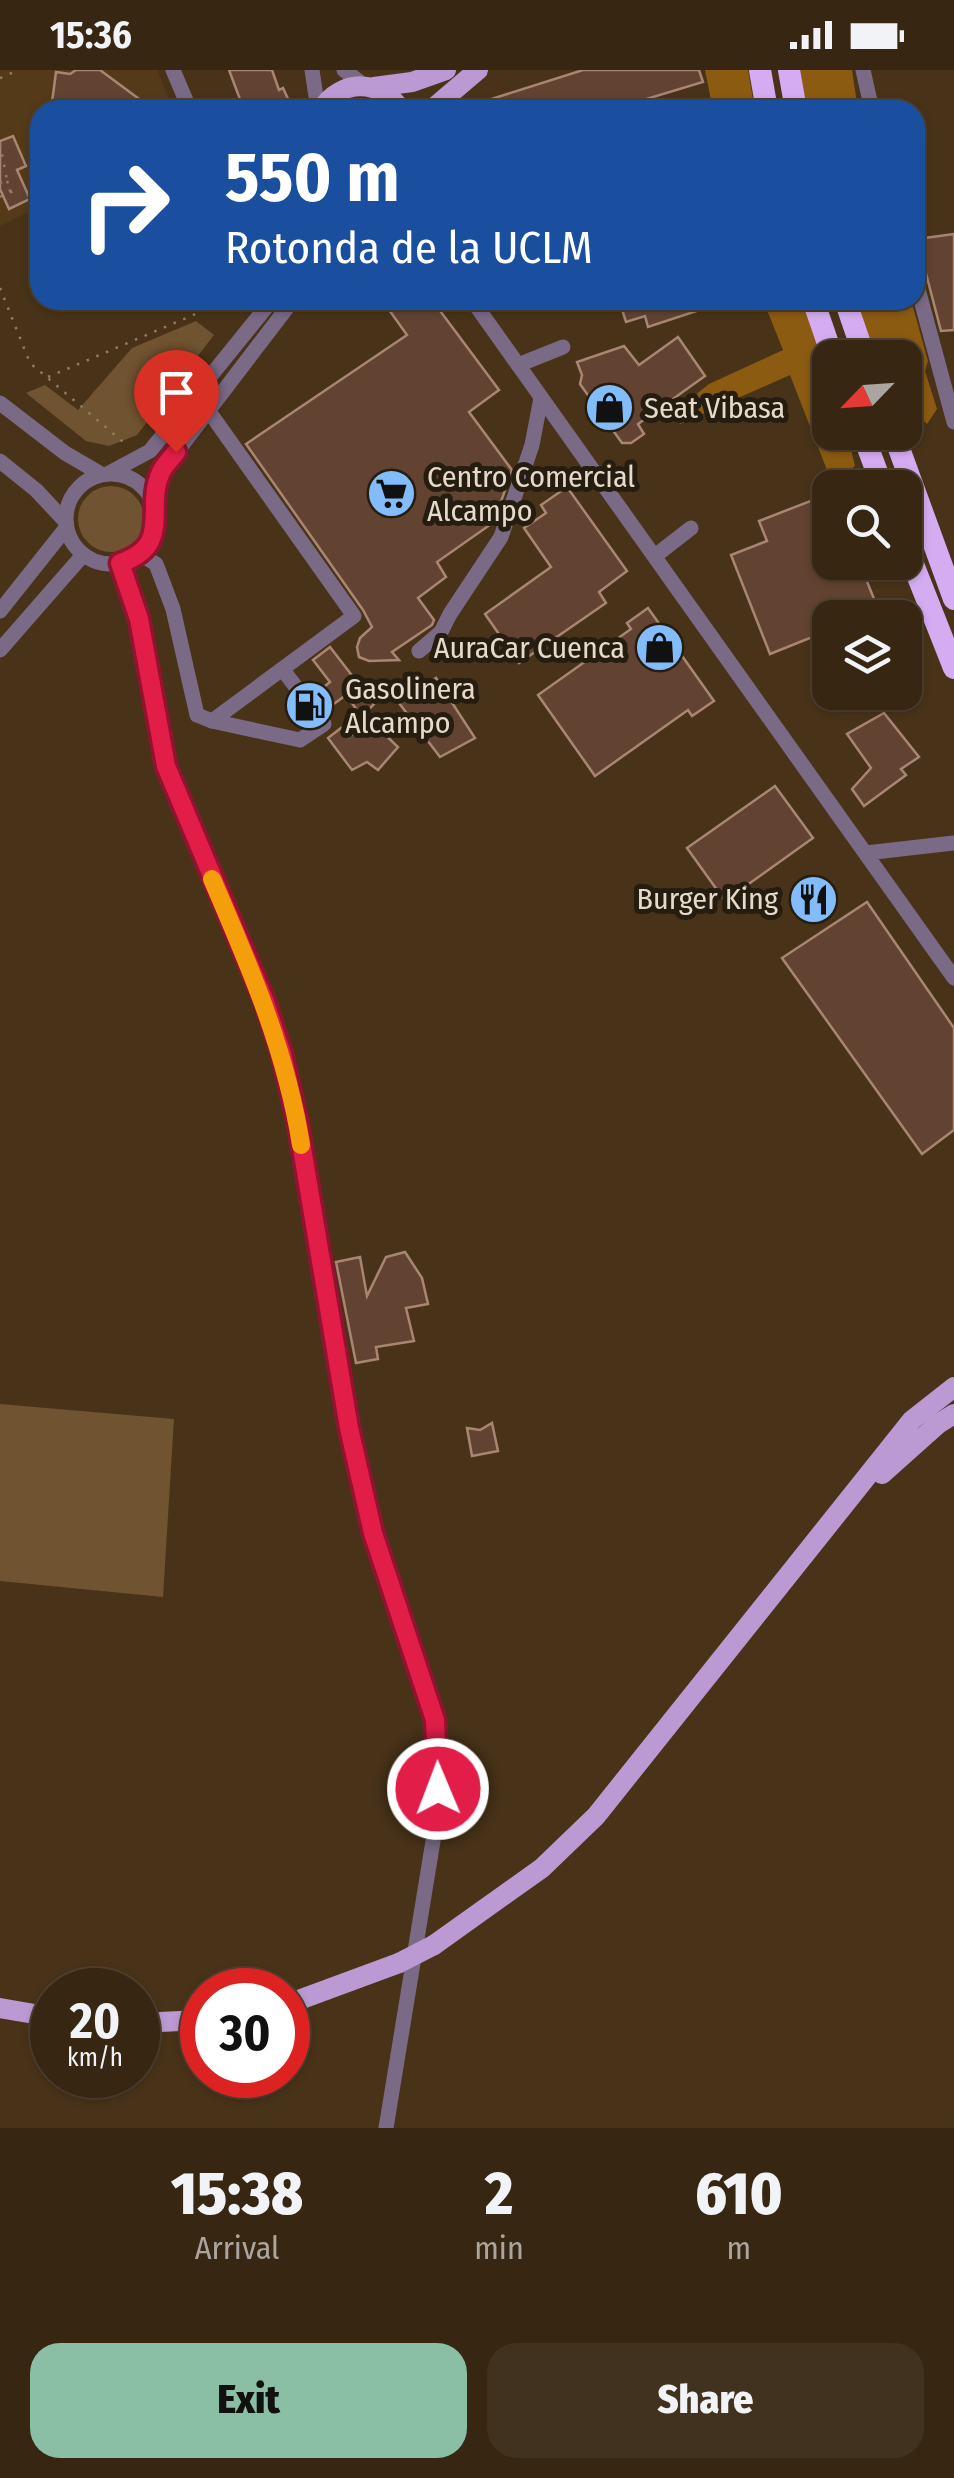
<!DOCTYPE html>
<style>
:root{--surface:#362612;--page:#413220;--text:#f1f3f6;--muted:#aaa59f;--line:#504332;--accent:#8abfa5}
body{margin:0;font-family:"Fira Sans Condensed",sans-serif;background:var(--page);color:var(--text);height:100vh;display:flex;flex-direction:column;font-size:38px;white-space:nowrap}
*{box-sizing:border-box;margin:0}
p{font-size:32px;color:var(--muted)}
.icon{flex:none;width:55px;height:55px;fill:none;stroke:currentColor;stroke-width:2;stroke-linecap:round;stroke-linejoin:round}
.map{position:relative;height:2058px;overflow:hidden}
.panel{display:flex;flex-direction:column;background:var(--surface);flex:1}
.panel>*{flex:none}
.banner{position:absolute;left:30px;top:30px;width:895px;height:210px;border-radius:30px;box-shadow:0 2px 8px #0004,0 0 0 2px var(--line);background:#1a4fa0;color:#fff;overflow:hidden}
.needle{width:65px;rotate:245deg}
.buttons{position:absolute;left:812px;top:270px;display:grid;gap:20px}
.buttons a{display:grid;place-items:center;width:110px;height:110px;border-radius:20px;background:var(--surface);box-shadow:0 2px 8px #0004,0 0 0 2px var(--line);font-size:50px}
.speed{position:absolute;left:30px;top:1898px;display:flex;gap:20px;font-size:50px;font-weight:700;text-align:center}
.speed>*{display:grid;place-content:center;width:130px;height:130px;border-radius:50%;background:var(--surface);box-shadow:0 2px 8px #0004,0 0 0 2px var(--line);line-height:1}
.speed small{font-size:25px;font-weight:400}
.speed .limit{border:15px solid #d22;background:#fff;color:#111}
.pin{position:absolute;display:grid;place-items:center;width:85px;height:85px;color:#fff;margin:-102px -42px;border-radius:50% 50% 50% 0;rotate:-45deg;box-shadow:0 0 10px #0007}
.pin .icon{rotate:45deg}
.me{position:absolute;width:110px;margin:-55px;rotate:359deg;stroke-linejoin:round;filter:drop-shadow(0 0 8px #0008)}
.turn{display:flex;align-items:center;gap:35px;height:210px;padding:0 30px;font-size:45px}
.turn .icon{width:130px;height:130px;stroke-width:2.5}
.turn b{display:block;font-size:70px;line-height:85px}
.eta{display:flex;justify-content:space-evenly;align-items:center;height:170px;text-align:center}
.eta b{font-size:60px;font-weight:800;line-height:70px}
.cta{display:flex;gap:20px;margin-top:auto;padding:20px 30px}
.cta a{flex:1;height:115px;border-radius:30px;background:var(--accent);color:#111;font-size:40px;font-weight:800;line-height:115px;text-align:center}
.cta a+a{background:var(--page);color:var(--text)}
.status{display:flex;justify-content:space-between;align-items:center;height:70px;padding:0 50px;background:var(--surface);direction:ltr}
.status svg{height:28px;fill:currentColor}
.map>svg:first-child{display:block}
.built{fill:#543a18}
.green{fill:#705330}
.forest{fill:#8b5b11}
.building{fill:#624332;stroke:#a88672;stroke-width:2.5}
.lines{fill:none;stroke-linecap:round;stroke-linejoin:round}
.path{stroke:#8f7d67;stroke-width:2.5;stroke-dasharray:2.5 8;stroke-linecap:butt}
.minor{stroke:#7a6a86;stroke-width:15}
.major{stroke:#bb9ad3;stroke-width:20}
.highway{stroke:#d5acf1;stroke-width:22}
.major-bridge{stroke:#bb9ad3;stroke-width:20}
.route-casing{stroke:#92132f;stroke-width:25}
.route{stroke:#e11d48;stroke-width:18}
.slow{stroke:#f59e0b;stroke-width:18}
.labels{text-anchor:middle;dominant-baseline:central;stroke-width:10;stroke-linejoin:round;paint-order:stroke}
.poi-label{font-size:30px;fill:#e7dacb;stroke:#261d11;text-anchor:start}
</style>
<div class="status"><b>15:36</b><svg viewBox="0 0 49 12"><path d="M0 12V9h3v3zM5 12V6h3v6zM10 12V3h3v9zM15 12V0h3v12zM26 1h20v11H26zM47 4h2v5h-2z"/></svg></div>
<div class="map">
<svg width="954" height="2058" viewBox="0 0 954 2058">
<rect width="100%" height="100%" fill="#483318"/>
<polygon class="built" points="0,0 157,0 174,40 40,40 40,136 0,156"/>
<g class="green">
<polygon points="196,251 214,265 137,365 109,376 86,371 26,323 45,315 78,340 132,278"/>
<circle cx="111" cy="449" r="33"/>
<polygon points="0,1334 174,1349 163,1527 0,1511"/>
</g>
<g class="forest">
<polygon points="705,0 748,0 755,40 713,40"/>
<polygon points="796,0 852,0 858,40 804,40"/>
<polygon points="763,230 803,230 830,310 830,362 847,363 855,396 832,413 790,305 680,354 673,343 709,314 783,280"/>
<polygon points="854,230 911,230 928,291 925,301 937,339 927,354 905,332 905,288 873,287"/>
</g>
<g class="building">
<polygon points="76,0 100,0 154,40 51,40 56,2 70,4"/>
<polygon points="229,0 272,0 279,20 283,18 293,40 244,40"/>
<polygon points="583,0 699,0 703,12 610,40 467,40 466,37"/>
<polygon points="13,66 26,96 17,100 30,129 9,139 0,119 0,71"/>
<polygon points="954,164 954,260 941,261 917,169"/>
<polygon points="382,230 432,230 499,320 469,342 512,400 494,452 437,492 446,507 418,528 434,550 432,555 392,582 399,590 369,591 359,587 357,577 360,568 372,557 363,540 246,374 407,265"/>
<polygon points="619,230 724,230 724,232 648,257 645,246 626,252"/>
<polygon points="678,267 705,306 638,354 644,364 631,373 622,373 580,314 582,305 577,292 624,276 639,295"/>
<polygon points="567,417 627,501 599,522 606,533 519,593 485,544 551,497 524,458 546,443 541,435"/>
<polygon points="813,430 821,449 830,446 830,492 859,492 879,541 861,548 830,548 830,560 770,584 731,485 767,471 759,451"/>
<polygon points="648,538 714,631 692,646 688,640 595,706 538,625 631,559 627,553"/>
<polygon points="330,577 374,634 362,647 346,625 327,639 315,624 330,612 313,590"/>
<polygon points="436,608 475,668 440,687 399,633"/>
<polygon points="884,643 919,687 901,699 906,705 864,736 852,719 871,698 847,664"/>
<polygon points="371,651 398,677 378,700 367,692 352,700 328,668 341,658 349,667"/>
<polygon points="775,716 813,768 725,831 687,778"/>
<polygon points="867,832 954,958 954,1060 922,1084 782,888"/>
<polygon points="405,1182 422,1208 428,1234 406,1238 414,1271 376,1277 378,1289 356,1293 336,1192 360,1187 367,1226 386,1187"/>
<polygon points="492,1353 498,1381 472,1386 467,1358 480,1360"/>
</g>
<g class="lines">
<g class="path">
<polyline points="0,8 19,0"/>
<polyline points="0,74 7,110 0,113"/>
<polyline points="7,111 12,124"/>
<polyline points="0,127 11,120"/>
<polyline points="0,218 30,293 128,376"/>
<polyline points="48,307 198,243 214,231"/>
</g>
<g class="minor">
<polyline points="173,0 190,40"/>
<polyline points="312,0 318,40"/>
<polyline points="344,0 365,16"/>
<polyline points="863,0 872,40"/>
<polyline points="915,208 954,352"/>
<polyline points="472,230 954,908"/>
<polyline points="518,295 563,277"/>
<polyline points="0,333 65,383 101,404"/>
<polyline points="0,391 36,420 66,452"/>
<polyline points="109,403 150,381 272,230"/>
<circle cx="111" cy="449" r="45"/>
<polyline points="154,436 160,404 293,230"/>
<polyline points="140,484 156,494 173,539 197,645 212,651 354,546 208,340"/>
<polyline points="655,486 691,458"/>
<polyline points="121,493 139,549 166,696 265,932 282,984 298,1054 334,1274 364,1425 435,1650 439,1694 434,1765 386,2058"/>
<polyline points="0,541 66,458"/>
<polyline points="0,580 83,485"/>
<polyline points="419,581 441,562 450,544 501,467 532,375 541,328"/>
<polyline points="212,651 300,670 324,654 283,600"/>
<polyline points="866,783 954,773"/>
</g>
<g class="major">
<polyline points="374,17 412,12 446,0"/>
<path d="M321,40C341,8 381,9 401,40"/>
<polyline points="431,40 478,0"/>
<polyline points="882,1404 938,1354 954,1344"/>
<polyline points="434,1875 542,1798 596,1746 912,1350 954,1317"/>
<polyline points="288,1934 399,1893"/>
<polyline points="0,1938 52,1947"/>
<polyline points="138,1953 202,1950"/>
</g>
<g class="highway">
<polyline points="760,0 767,40"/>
<polyline points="789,0 796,40"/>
<polyline points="813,230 833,288"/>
<polyline points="845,230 865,288"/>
<polyline points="862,362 883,418"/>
<polyline points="893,362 954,529"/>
<polyline points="905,474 954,598"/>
</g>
<polyline class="major-bridge" points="399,1893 434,1875"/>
</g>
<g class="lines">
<defs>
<path id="route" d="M176,382C172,388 164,395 161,402C144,438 174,475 120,493L139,549L166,696L265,932L282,984L298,1054L349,1358L373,1463L435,1650L438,1719"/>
</defs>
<use href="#route" class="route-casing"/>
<use href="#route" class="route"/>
<path class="slow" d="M212,809C250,897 286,980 301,1075"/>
</g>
<defs>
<symbol id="shop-disc" viewBox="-11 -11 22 22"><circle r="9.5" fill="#82bcfa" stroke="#261d11"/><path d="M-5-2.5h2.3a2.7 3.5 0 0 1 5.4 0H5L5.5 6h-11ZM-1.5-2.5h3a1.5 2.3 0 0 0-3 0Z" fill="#111"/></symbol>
<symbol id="supermarket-disc" viewBox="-11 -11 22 22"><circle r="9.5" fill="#82bcfa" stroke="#261d11"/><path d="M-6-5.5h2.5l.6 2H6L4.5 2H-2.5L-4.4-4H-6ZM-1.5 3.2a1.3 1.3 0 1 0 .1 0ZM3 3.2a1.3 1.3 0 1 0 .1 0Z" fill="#111"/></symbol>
<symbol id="fuel-disc" viewBox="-11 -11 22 22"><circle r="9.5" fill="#82bcfa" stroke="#261d11"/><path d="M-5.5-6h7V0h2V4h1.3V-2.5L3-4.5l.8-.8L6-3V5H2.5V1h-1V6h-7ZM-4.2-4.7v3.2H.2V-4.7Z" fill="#111"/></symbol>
<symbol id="restaurant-disc" viewBox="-11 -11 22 22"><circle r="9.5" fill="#82bcfa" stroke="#261d11"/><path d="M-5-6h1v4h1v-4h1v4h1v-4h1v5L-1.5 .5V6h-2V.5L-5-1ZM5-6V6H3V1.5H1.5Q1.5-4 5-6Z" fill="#111"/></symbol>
</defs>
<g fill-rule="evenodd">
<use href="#shop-disc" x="582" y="310" width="55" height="55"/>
<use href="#supermarket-disc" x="364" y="396" width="55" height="55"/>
<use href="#shop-disc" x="632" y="550" width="55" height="55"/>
<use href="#fuel-disc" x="282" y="608" width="55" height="55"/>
<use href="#restaurant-disc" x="786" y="802" width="55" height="55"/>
</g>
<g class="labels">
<g class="poi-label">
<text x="644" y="338">Seat Vibasa</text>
<text x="427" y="407">Centro Comercial<tspan x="427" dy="34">Alcampo</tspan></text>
<text x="625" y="578" text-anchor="end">AuraCar Cuenca</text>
<text x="345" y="619">Gasolinera<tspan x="345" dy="34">Alcampo</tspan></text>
<text x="778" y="829" text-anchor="end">Burger King</text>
</g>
</g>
</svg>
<div class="buttons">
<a><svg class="needle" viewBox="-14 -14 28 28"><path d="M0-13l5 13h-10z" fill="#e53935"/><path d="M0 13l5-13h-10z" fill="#aaa59f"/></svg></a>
<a><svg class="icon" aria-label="search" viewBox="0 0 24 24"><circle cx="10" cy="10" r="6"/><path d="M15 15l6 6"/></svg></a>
<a><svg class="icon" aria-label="layers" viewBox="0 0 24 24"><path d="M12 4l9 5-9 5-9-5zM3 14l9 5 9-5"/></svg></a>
</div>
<div class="speed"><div>20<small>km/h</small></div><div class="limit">30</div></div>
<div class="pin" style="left:176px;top:382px;background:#d93025"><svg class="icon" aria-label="arrive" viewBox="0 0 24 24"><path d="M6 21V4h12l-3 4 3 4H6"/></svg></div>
<svg class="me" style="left:438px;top:1719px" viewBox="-20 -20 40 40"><circle r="17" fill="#e11d48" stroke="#fff" stroke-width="3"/><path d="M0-11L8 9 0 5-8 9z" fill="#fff"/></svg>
<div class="banner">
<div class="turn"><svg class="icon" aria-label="right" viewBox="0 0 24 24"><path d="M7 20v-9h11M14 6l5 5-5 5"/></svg><div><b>550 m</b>Rotonda de la UCLM</div></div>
</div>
</div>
<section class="panel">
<div class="eta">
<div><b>15:38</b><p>Arrival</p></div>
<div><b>2</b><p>min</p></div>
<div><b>610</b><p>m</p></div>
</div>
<div class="cta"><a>Exit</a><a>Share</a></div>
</section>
